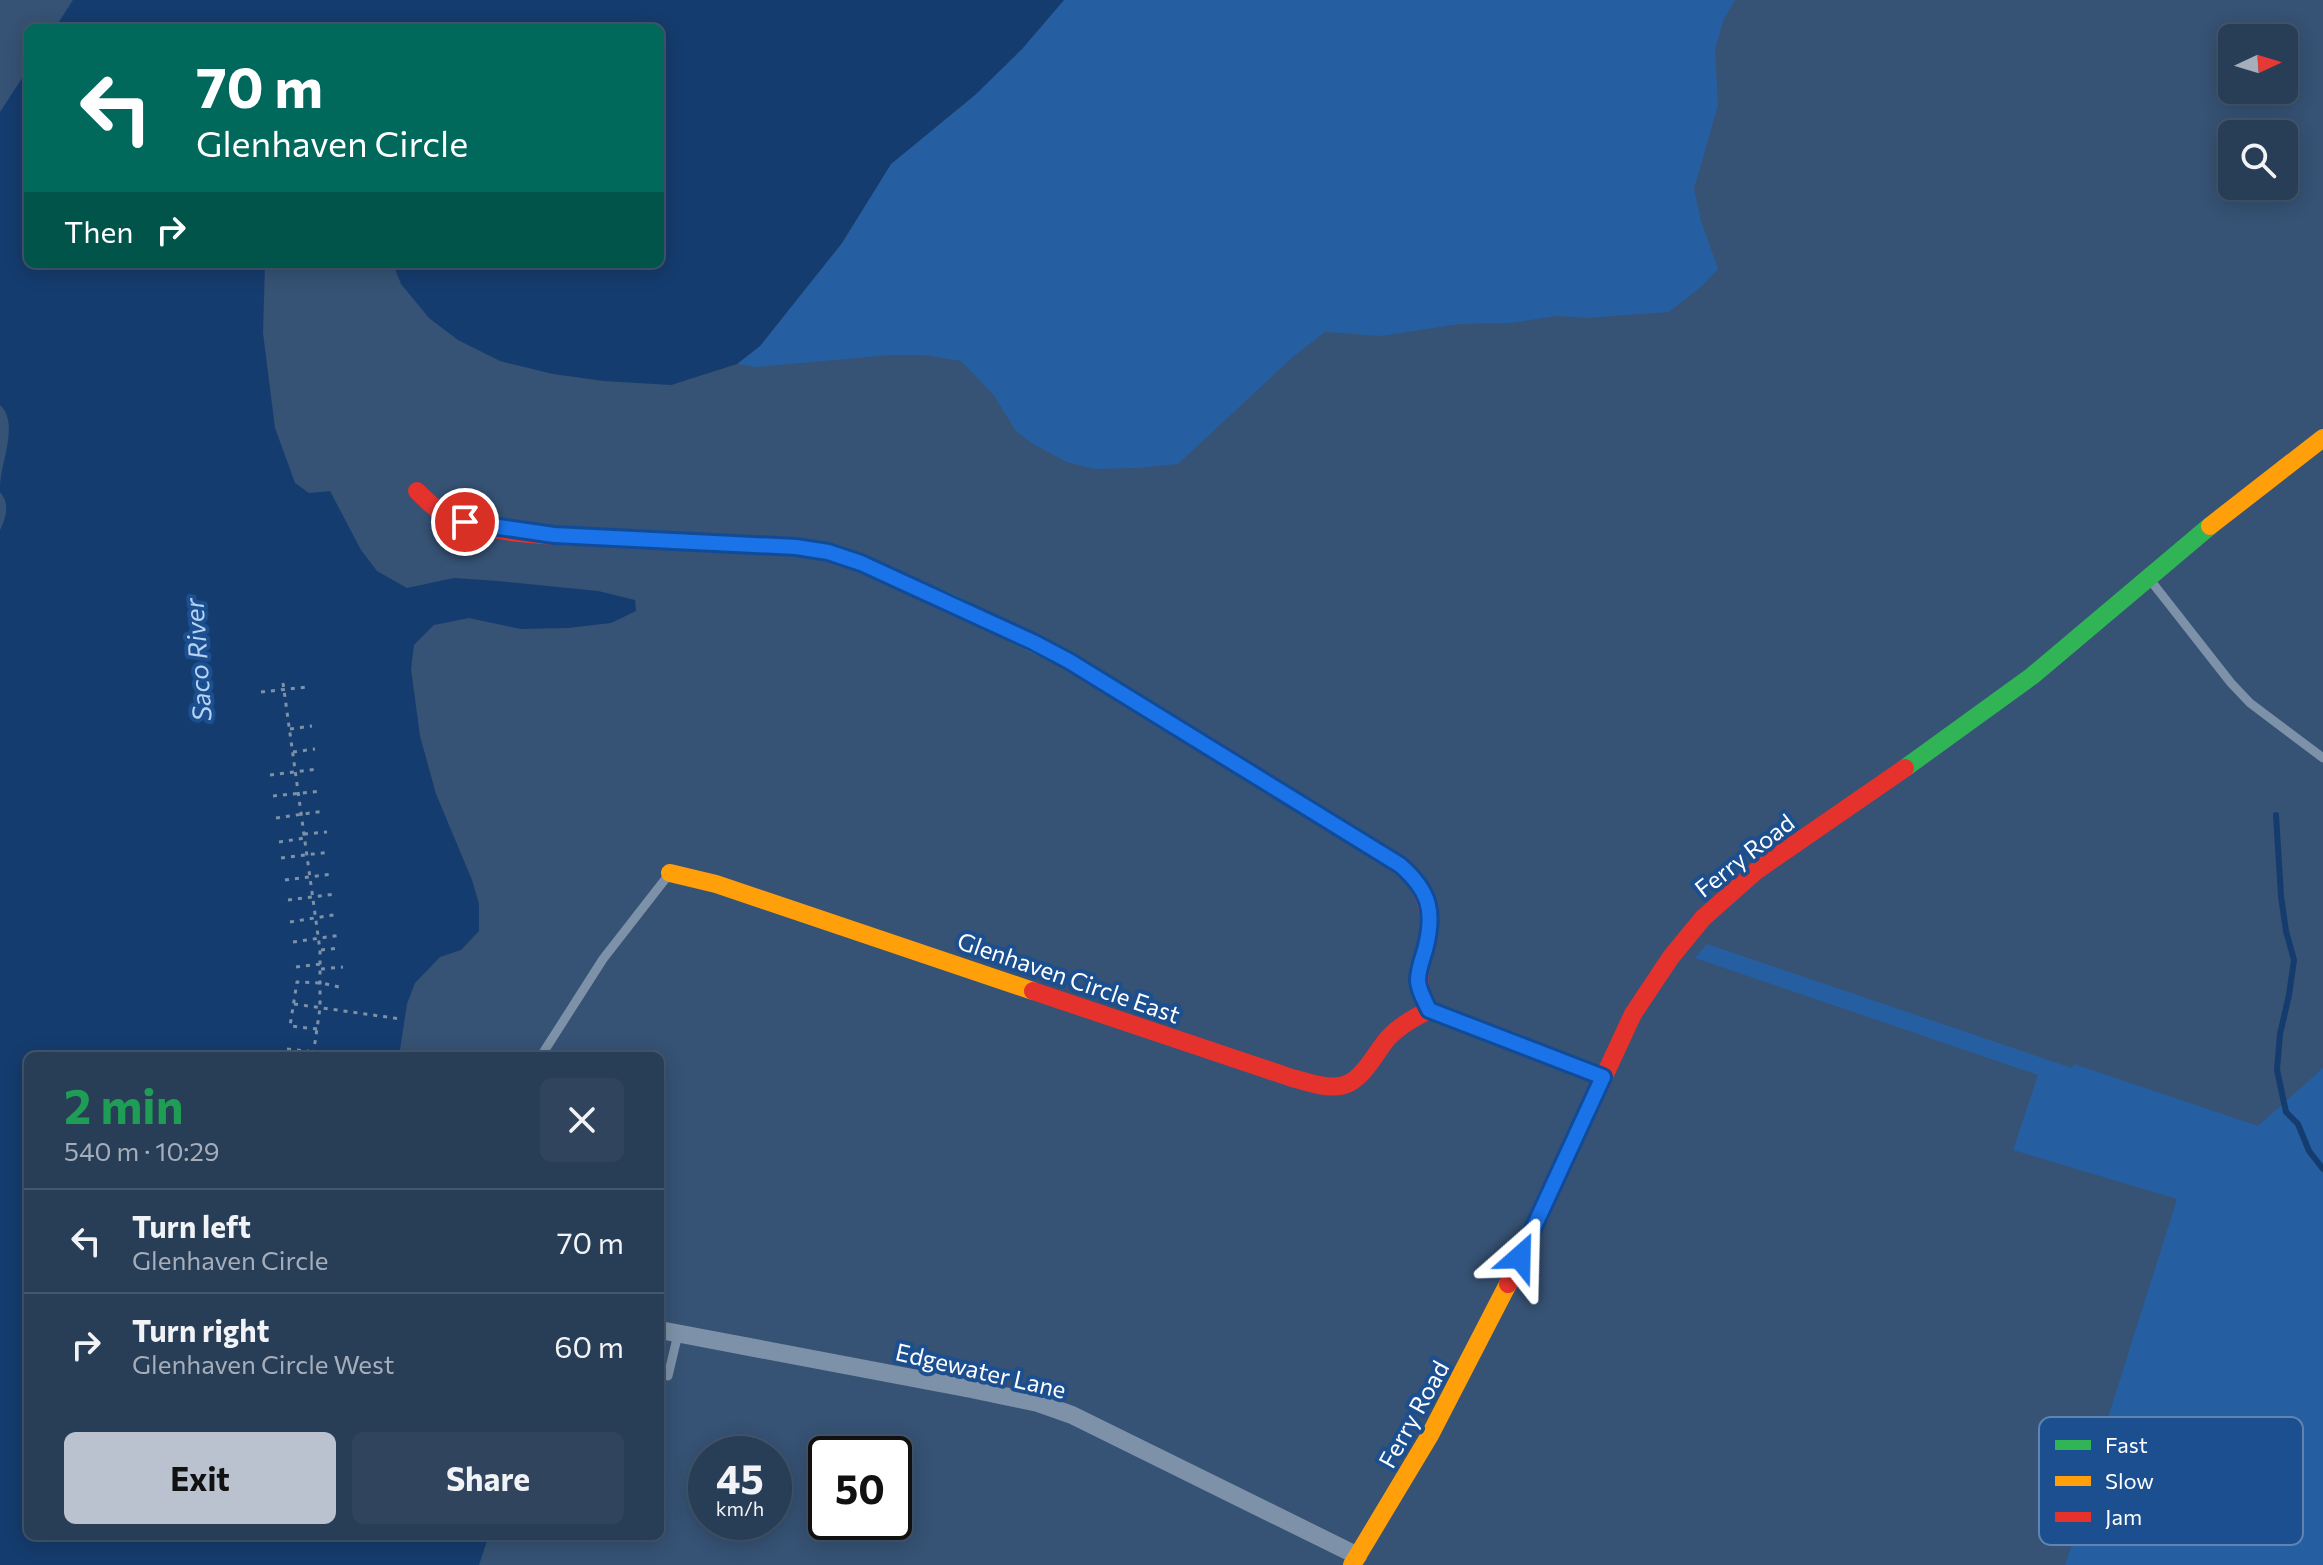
<!DOCTYPE html>
<meta charset="utf-8">
<style>
:root{--surface:#283e57;--page:#30455d;--text:#f1f3f6;--muted:#a5aeba;--line:#44576d;--accent:#b9c2ce}
body{margin:0;font-family:Commissioner,sans-serif;background:var(--page);color:var(--text);height:100vh;display:flex;flex-direction:column;font-size:30px;white-space:nowrap}
*{box-sizing:border-box;margin:0}
p{font-size:26px;color:var(--muted)}
.icon{flex:none;width:44px;height:44px;fill:none;stroke:currentColor;stroke-width:2;stroke-linecap:round;stroke-linejoin:round}
.map{position:relative;flex:1;overflow:hidden}
.drawer{position:absolute;left:24px;top:1052px;width:640px;height:488px;display:flex;flex-direction:column;background:var(--surface);border-radius:12px;box-shadow:0 4px 20px #0003,0 0 0 2px var(--line)}
.drawer>*{flex:none}
.guide{position:absolute;left:24px;top:24px;width:640px;height:244px;border-radius:12px;box-shadow:0 4px 20px #0003,0 0 0 2px var(--line);background:#00695c;color:#fff;overflow:hidden}
.needle{width:52px;rotate:86deg}
.controls{position:absolute;left:2218px;top:24px;display:grid;gap:16px}
.controls a{display:grid;place-items:center;width:80px;height:80px;border-radius:12px;background:var(--surface);box-shadow:0 4px 20px #0003,0 0 0 2px var(--line);font-size:40px}
.speed{position:absolute;left:688px;top:1436px;display:flex;gap:16px;font-size:40px;font-weight:700;text-align:center}
.speed>*{display:grid;place-content:center;width:104px;height:104px;border-radius:50%;background:var(--surface);box-shadow:0 4px 20px #0003,0 0 0 2px var(--line);line-height:1}
.speed small{font-size:20px;font-weight:400}
.speed .limit{border:4px solid #111;border-radius:12px;background:#fff;color:#111}
.pin{position:absolute;display:grid;place-items:center;width:68px;height:68px;color:#fff;margin:-34px;border:4px solid #fff;border-radius:50%;box-shadow:0 2px 8px #0007}
.me{position:absolute;width:88px;margin:-44px;rotate:25deg;stroke-linejoin:round;filter:drop-shadow(0 0 6px #0008)}
.turn{display:flex;align-items:center;gap:28px;height:168px;padding:0 40px;font-size:36px}
.turn .icon{width:104px;height:104px;stroke-width:2.5}
.turn b{display:block;font-size:56px;line-height:68px}
.then{display:flex;align-items:center;height:76px;padding:0 40px;background:#0003;gap:16px;font-size:30px}
.round{display:grid;place-items:center;flex:none;width:84px;height:84px;border-radius:12px;background:var(--page)}
.summary{display:flex;align-items:center;justify-content:space-between;height:136px;padding:0 40px}
h1{font-size:48px;font-weight:700;line-height:60px;color:#1e9e55}
.primary-button{display:flex;gap:16px;margin-top:auto;padding:16px 40px}
.primary-button a{flex:1;height:92px;border-radius:12px;background:var(--accent);color:#111;font-size:32px;font-weight:700;line-height:92px;text-align:center}
.primary-button a+a{background:var(--page);color:var(--text)}
ul{padding:0;list-style:none}
li{display:flex;align-items:center;gap:24px;height:104px;padding:0 40px;border-top:2px solid var(--line)}
li div{flex:1}
li b{display:block;font-size:30px}
li em{font-style:normal}
.map>svg:first-child{display:block}
.green{fill:#265fa1}
.water{fill:#153c6e}
.lines{fill:none;stroke-linecap:round;stroke-linejoin:round}
.stream{stroke:#153c6e;stroke-width:6}
.path{stroke:#7d92a8;stroke-width:3;stroke-dasharray:4 6;stroke-linecap:butt}
.lane{stroke:#7d92a8;stroke-width:9}
.street{stroke:#7d92a8;stroke-width:18}
.fast{stroke:#30b455;stroke-width:18}
.slow{stroke:#ff9f0a;stroke-width:18}
.jam{stroke:#e5322d;stroke-width:18}
.route-casing{stroke:#114b97;stroke-width:20}
.route{stroke:#1a73e8;stroke-width:14}
.labels{text-anchor:middle;dominant-baseline:central;stroke-width:8;stroke-linejoin:round;paint-order:stroke}
.street-label{font-size:24px;fill:#fff;stroke:#1b4f8f}
.water-label{font-size:26px;font-style:italic;fill:#b5d3f5;stroke:#1b4f8f}
.key{fill:#1b4f8f;stroke:#5f84b1;stroke-width:2}
.key-label{font-size:22px;fill:#fff}
</style>
<div class="map">
<svg width="2323" height="1565" viewBox="0 0 2323 1565">
<rect width="100%" height="100%" fill="#365274"/>
<g class="green">
<polygon points="1064,0 1735,0 1723,21 1715,50 1718,105 1694,189 1701,221 1718,269 1702,286 1669,312 1586,318 1557,316 1511,323 1459,324 1381,336 1325,332 1294,356 1178,464 1138,468 1094,469 1067,462 1033,444 1016,431 993,394 961,361 925,355 891,355 756,367 737,364 760,346 842,243 891,164 975,95 1022,49"/>
<polygon points="1707,944 2072,1068 2074,1064 2258,1126 2323,1068 2323,1565 2065,1565 2082,1516 2104,1430 2177,1199 2013,1150 2038,1075 1695,958"/>
</g>
<g class="water">
<polygon points="73,0 1064,0 1022,49 975,95 891,164 842,243 760,346 737,364 671,385 604,381 553,374 500,361 458,340 429,318 401,284 393,264 660,264 660,28 55,28"/>
<path d="M28,69V264H265L263,333L275,428L295,483L309,493L330,491L361,550L377,571L407,588L454,578L498,581L598,591L635,600L636,611L611,623L568,628L521,629L469,618L434,625L414,645L411,669L420,736L436,794L472,880L479,904V931L461,950L440,957L415,983L407,1004L399,1056H28V1536H486L487,1541L479,1565H0V530C5,520 9,508 4,498C0,490 0,496 0,487C0,463 20,423 0,405V112Z"/>
</g>
<g class="lines">
<polyline class="stream" points="2276,815 2281,896 2286,931 2294,960 2289,995 2280,1034 2277,1070 2286,1112 2298,1124 2309,1151 2323,1169"/>
<g class="path">
<polyline points="283,683 320,950 320,1008 313,1056"/>
<polyline points="261,692 307,687"/>
<polyline points="290,729 312,726"/>
<polyline points="293,752 315,749"/>
<polyline points="270,775 318,769"/>
<polyline points="273,796 322,791"/>
<polyline points="276,818 324,811"/>
<polyline points="304,834 327,832"/>
<polyline points="279,842 305,838"/>
<polyline points="281,858 330,852"/>
<polyline points="285,880 333,874"/>
<polyline points="288,900 336,894"/>
<polyline points="290,922 339,914"/>
<polyline points="293,942 341,935"/>
<polyline points="321,950 341,948"/>
<polyline points="296,967 321,964"/>
<polyline points="321,969 343,967"/>
<polyline points="294,1004 401,1019"/>
<polyline points="317,1029 290,1026 297,982 322,983 343,988"/>
<polyline points="287,1049 336,1054"/>
</g>
<g class="lane">
<polyline points="2151,581 2231,683 2250,703 2323,758"/>
<polyline points="541,1056 603,959 670,873"/>
<polyline points="668,1376 678,1334"/>
</g>
<g class="street">
<polyline points="1429,1010 1603,1077"/>
<polyline points="660,1330 971,1389 1038,1403 1072,1415 1358,1556"/>
</g>
<g class="fast">
<polyline points="862,564 953,604 1069,661 1350,834"/>
<polyline points="1905,768 2032,676 2210,526"/>
</g>
<g class="slow">
<polyline points="2210,526 2323,438"/>
<polyline points="670,873 716,884 1033,991"/>
<polyline points="1352,1565 1430,1435 1508,1284"/>
</g>
<g class="jam">
<path d="M417,491C427,501 437,511 451,517C501,537 560,536 613,538C674,541 735,544 796,547L833,554L862,564"/>
<path d="M1033,991L1292,1078C1308,1082 1331,1091 1347,1084C1365,1076 1376,1052 1388,1038C1400,1025 1414,1018 1429,1010C1414,979 1419,977 1426,945C1441,881 1396,863 1350,834"/>
<polyline points="1508,1284 1633,1014 1671,957 1703,918 1756,871 1905,768"/>
</g>
</g>
<g class="lines">
<defs>
<path id="route" d="M465,522L554,535L796,547L828,552L861,563L1033,642L1069,661L1400,865C1430,891 1435,912 1425,950C1422,960 1418,970 1418,981C1419,992 1425,1001 1429,1010L1603,1077L1520,1257"/>
</defs>
<use href="#route" class="route-casing"/>
<use href="#route" class="route"/>
</g>
<g class="labels">
<g class="street-label">
<text transform="translate(1744 855) rotate(-38)">Ferry Road</text>
<text transform="translate(1069 977) rotate(19)">Glenhaven Circle East</text>
<text transform="translate(981 1370) rotate(13)">Edgewater Lane</text>
<text transform="translate(1413 1414) rotate(-61)">Ferry Road</text>
</g>
<g class="water-label">
<text transform="translate(197 660) rotate(-94)">Saco River</text>
</g>
</g>
<rect x="2039" y="1417" width="264" height="128" rx="12" class="key"/>
<rect x="2055" y="1440" width="36" height="10" fill="#30b455"/>
<rect x="2055" y="1476" width="36" height="10" fill="#ff9f0a"/>
<rect x="2055" y="1512" width="36" height="10" fill="#e5322d"/>
<g class="key-label">
<text x="2105" y="1453">Fast</text>
<text x="2105" y="1489">Slow</text>
<text x="2105" y="1525">Jam</text>
</g>
</svg>
<div class="controls">
<a><svg class="needle" viewBox="-14 -14 28 28"><path d="M0-13l5 13h-10z" fill="#e53935"/><path d="M0 13l5-13h-10z" fill="#a5aeba"/></svg></a>
<a><svg class="icon" aria-label="search" viewBox="0 0 24 24"><circle cx="10" cy="10" r="6"/><path d="M15 15l6 6"/></svg></a>
</div>
<div class="speed"><div>45<small>km/h</small></div><div class="limit">50</div></div>
<div class="pin" style="left:465px;top:522px;background:#d93025"><svg class="icon" aria-label="arrive" viewBox="0 0 24 24"><path d="M6 21V4h12l-3 4 3 4H6"/></svg></div>
<svg class="me" style="left:1520px;top:1257px" viewBox="-20 -20 40 40"><path d="M0-17L14 15 0 8-14 15z" fill="#1a73e8" stroke="#fff" stroke-width="4"/></svg>
<div class="guide">
<div class="turn"><svg class="icon" aria-label="left" viewBox="0 0 24 24"><path d="M17 20v-9H6M10 6l-5 5 5 5"/></svg><div><b>70 m</b>Glenhaven Circle</div></div>
<div class="then">Then<svg class="icon" aria-label="right" viewBox="0 0 24 24"><path d="M7 20v-9h11M14 6l5 5-5 5"/></svg></div>
</div>
<section class="drawer">
<div class="summary"><div><h1>2 min</h1><p>540 m · 10:29</p></div><a class="round"><svg class="icon" aria-label="close" viewBox="0 0 24 24"><path d="M6 6l12 12M18 6L6 18"/></svg></a></div>
<ul>
<li><svg class="icon" aria-label="left" viewBox="0 0 24 24"><path d="M17 20v-9H6M10 6l-5 5 5 5"/></svg><div><b>Turn left</b><p>Glenhaven Circle</p></div><em>70 m</em></li>
<li><svg class="icon" aria-label="right" viewBox="0 0 24 24"><path d="M7 20v-9h11M14 6l5 5-5 5"/></svg><div><b>Turn right</b><p>Glenhaven Circle West</p></div><em>60 m</em></li>
</ul>
<div class="primary-button"><a>Exit</a><a>Share</a></div>
</section>
</div>
